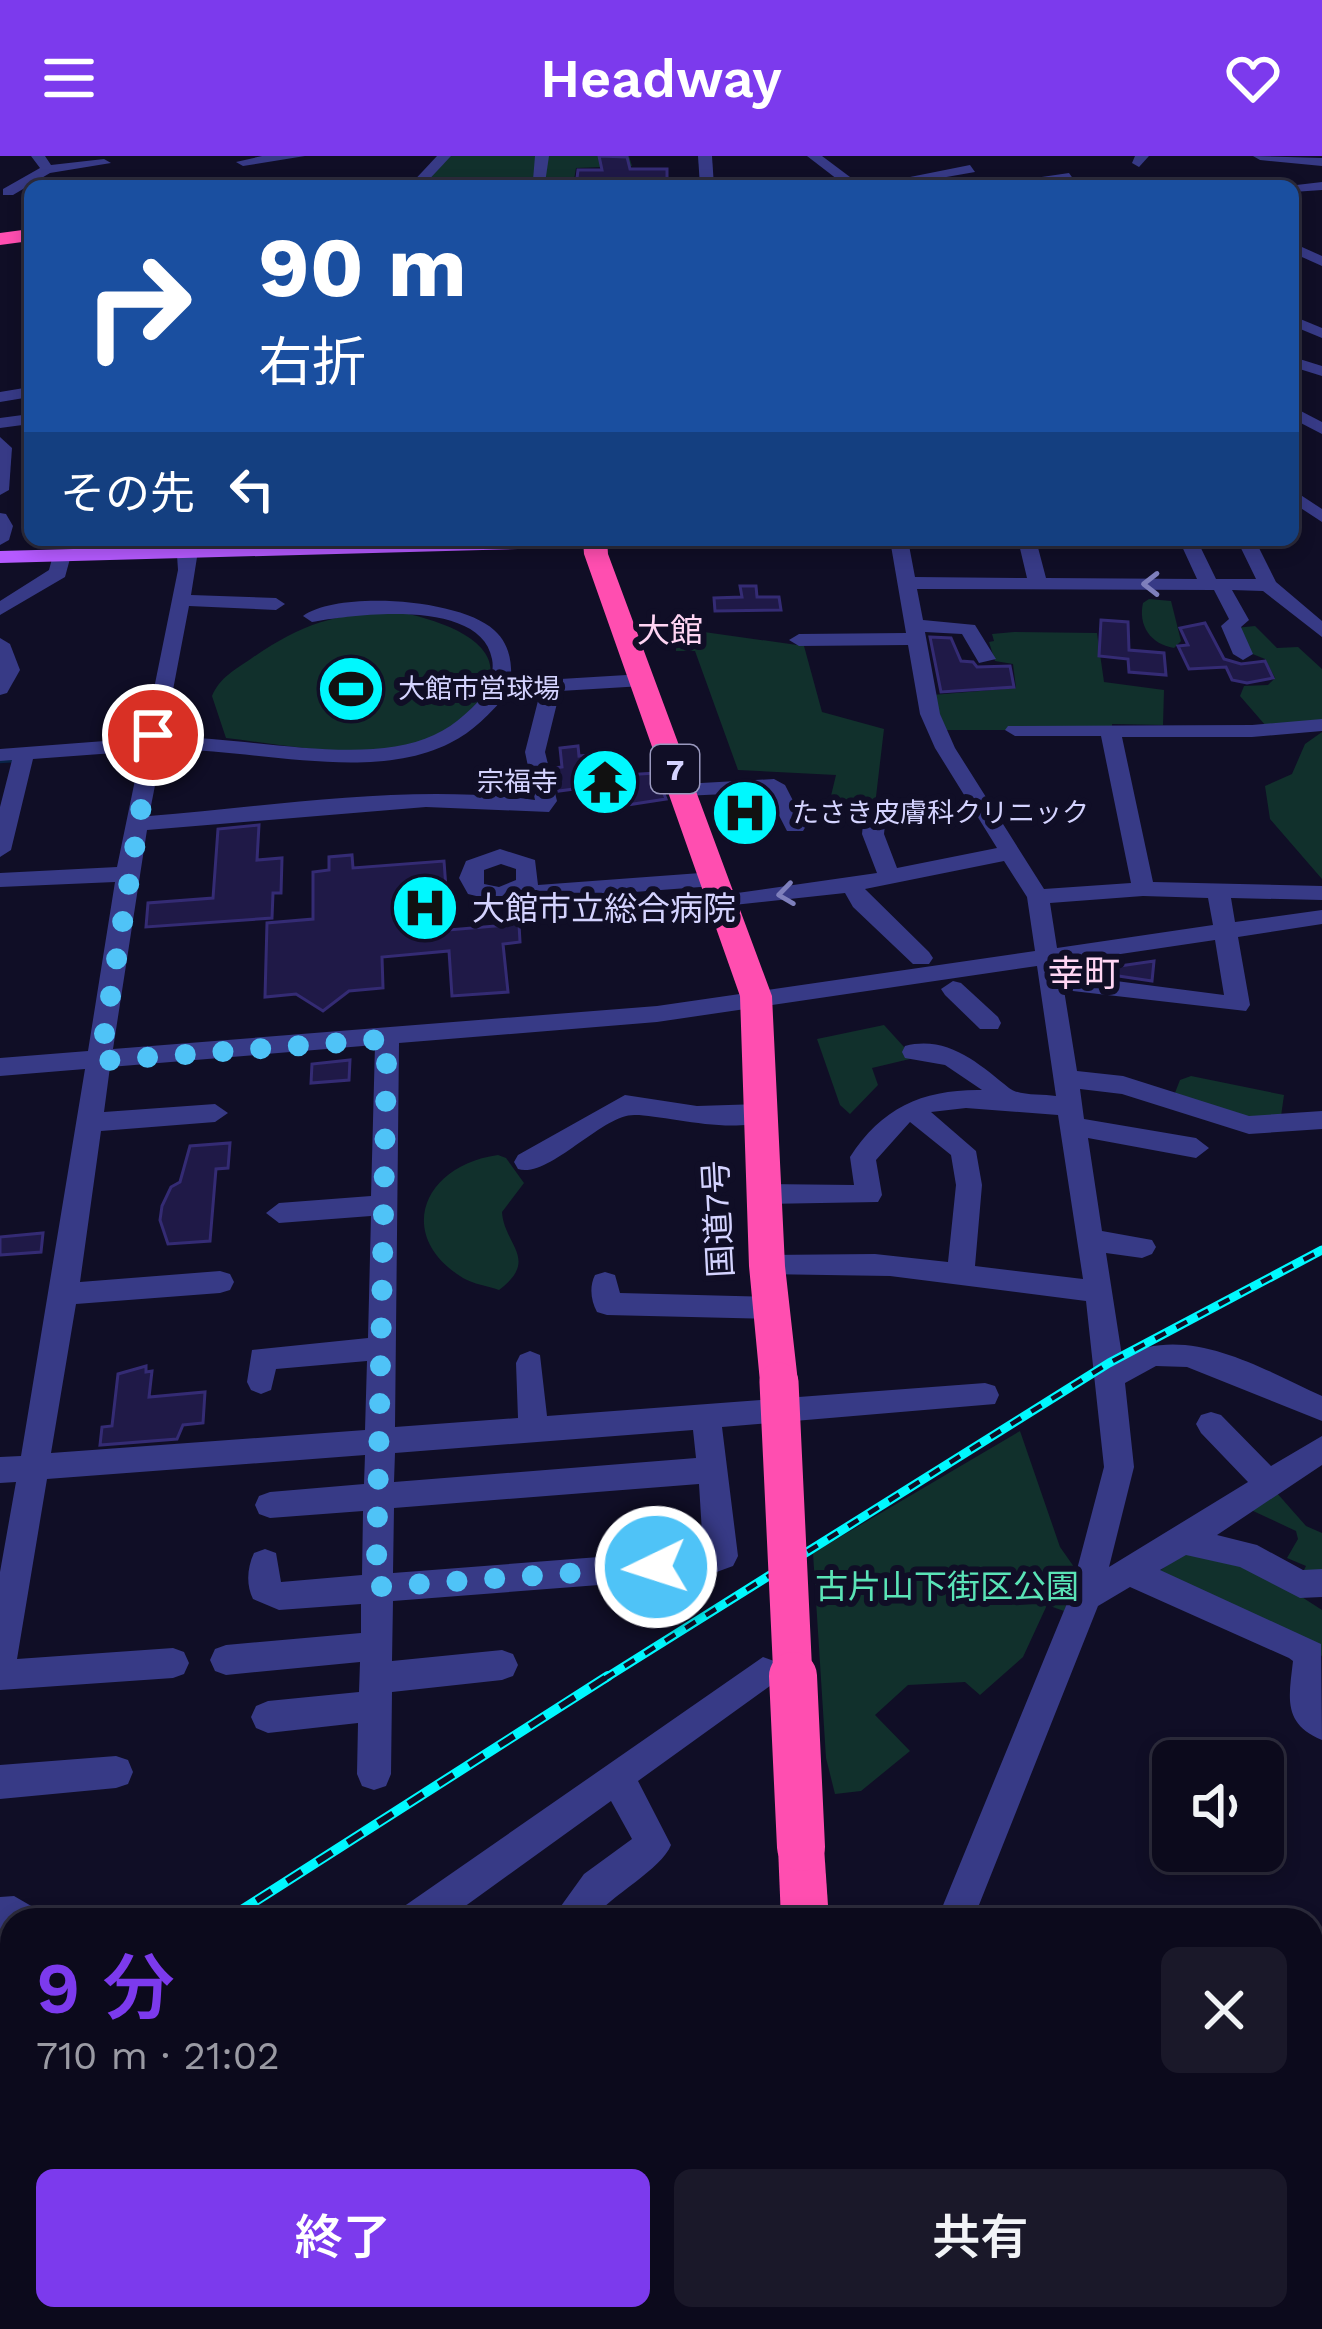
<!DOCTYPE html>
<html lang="ja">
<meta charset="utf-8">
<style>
:root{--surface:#0c0a1c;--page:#1a1829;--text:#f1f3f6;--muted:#9a9aa3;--line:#2c2b3b;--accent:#7c3aed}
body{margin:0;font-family:"Work Sans","Noto Sans JP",sans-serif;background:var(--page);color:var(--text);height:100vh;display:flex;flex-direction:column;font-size:45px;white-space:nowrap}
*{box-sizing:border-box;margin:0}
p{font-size:39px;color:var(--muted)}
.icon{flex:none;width:66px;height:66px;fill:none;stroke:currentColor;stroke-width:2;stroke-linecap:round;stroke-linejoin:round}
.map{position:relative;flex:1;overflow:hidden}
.sheet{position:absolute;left:0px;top:1752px;width:1323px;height:423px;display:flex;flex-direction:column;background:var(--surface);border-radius:36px 36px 0 0;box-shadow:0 6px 18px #0003,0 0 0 3px var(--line)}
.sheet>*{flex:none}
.banner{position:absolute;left:24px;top:24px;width:1275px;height:366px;border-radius:18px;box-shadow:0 6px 18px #0003,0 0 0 3px var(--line);background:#1a4fa0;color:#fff;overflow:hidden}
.tools{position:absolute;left:1152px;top:1584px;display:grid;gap:24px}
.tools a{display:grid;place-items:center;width:132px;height:132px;border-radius:18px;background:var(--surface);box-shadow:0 6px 18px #0003,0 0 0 3px var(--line);font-size:60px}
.pin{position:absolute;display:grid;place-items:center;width:102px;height:102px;color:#fff;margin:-51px;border:6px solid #fff;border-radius:50%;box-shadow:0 3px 12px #0007}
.me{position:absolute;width:132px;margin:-66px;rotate:266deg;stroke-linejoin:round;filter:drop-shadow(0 0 9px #0008)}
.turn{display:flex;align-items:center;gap:42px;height:252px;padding:0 36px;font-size:54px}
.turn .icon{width:156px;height:156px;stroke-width:2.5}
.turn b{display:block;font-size:84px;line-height:102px}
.then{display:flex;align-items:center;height:114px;padding:0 36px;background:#0003;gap:24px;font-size:45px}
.round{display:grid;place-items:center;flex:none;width:126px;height:126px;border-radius:18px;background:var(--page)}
.overview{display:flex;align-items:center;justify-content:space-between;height:204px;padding:0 36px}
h1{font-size:72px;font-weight:600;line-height:90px;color:var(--accent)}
.cta{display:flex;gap:24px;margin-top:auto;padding:24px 36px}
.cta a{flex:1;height:138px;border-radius:18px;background:var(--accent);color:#fff;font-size:48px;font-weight:600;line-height:138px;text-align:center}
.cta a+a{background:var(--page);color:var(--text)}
header{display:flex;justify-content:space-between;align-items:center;height:156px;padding:0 36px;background:var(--accent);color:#fff;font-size:54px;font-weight:600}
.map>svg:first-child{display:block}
.green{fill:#11302c}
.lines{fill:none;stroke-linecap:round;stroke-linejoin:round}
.stream{stroke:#082345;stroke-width:4.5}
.building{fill:#1f1947;stroke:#342b74;stroke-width:3}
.minor{fill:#373a86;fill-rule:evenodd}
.major{fill:#b55aff;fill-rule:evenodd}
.highway{fill:#ff4eb0;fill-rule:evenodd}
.rail-far1-casing{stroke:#00f8fe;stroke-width:9}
.rail-casing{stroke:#00f8fe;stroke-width:10}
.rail-far1{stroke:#100e26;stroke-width:4.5;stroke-dasharray:12;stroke-linecap:butt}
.rail{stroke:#100e26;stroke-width:6;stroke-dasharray:18;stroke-linecap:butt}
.highway-bridge-far1{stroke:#ff4eb0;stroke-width:39}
.highway-bridge{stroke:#ff4eb0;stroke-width:48}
.oneway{stroke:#7e7fbc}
.route{stroke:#4fc3f7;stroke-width:21;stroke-dasharray:0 37.8}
.labels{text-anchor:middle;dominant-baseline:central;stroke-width:12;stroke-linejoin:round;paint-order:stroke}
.far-poi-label{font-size:27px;fill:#d4d3ff;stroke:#100e26;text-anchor:start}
.shield{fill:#100e26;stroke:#9998be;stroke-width:3}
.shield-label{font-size:30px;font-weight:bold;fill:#d4d3ff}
.far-quarter-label{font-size:33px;fill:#ffd5f3;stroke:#100e26}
.poi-label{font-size:33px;fill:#d4d3ff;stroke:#100e26;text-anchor:start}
.street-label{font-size:33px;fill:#d4d3ff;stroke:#100e26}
.park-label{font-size:33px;fill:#5ae4b7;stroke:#100e26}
.neighbourhood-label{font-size:36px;fill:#ffd5f3;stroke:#100e26}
</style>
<header><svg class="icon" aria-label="menu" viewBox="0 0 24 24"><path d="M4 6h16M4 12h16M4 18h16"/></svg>Headway<svg class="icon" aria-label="heart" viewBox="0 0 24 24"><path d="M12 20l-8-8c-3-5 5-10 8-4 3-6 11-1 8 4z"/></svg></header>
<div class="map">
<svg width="1322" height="2173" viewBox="0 0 1322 2173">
<rect width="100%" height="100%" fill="#100e26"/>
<g class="green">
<polygon points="449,0 629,0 632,10 576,12 573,30 421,30"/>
<path d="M1149,443L1171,445L1181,485L1174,492C1150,488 1138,469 1143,447Z"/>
<path d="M394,455C449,465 533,495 466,558C451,572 430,585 410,590C349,603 286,589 226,582L212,540C220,521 235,514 252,502C302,468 333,458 394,455Z"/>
<polygon points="1255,470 1277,492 1298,491 1322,513 1322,565 1266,570 1240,540 1244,530 1268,529 1275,522 1265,503 1245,495 1235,472"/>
<polygon points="697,475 804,490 822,556 884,573 875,649 829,648 836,619 738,614 695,495 676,495 676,486"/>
<polygon points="1014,476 1097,477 1104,526 1164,534 1163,569 1112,568 1112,574 946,574 932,539 1016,532 1013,508 995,505 989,486 994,485 992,478"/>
<polygon points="1322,576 1322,723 1270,663 1265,630 1292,618 1305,588"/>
<polygon points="884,869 914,902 872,912 878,929 850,958 840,949 817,883"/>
<polygon points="1191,920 1284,939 1281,960 1273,967 1173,942 1180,924"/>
<path d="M498,999L506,1002L524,1027L502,1056C504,1089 540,1103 499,1134C488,1130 473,1128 463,1122C394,1080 423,1009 498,999Z"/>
<polygon points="1020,1275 1060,1391 1079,1418 1064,1455 1047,1449 1023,1501 980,1539 965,1526 908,1529 875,1559 910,1595 861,1635 835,1638 826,1602 813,1397"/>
<polygon points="1276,1336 1306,1370 1322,1377 1322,1422 1300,1422 1306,1410 1287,1402 1298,1383 1296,1375 1251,1354"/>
<polygon points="1190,1393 1246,1405 1322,1454 1322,1500 1158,1416"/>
</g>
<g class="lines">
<polyline class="stream" points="0,605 15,604"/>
</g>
<g class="building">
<polygon points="599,0 627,1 630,13 667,13 667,30 576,30 578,14 602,14"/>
<polygon points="740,430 756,430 757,441 779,441 781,454 715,455 714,442 742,441"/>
<polygon points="1101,464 1128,466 1129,494 1164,497 1166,519 1129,516 1128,503 1099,500"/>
<polygon points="1205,467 1224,503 1241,508 1265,505 1273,522 1247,527 1232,524 1226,511 1189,513 1178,490 1188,489 1180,472"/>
<polygon points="930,481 951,482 961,505 973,506 977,511 1010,510 1014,531 941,536"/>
<polygon points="578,590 579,600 599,598 607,620 656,617 666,643 614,651 604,629 559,635 554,612 562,611 560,592"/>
<polygon points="259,669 257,704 282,702 281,737 273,737 272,762 146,771 148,747 213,742 218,673"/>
<polygon points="352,699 353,712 444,705 449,774 519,768 520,786 503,788 508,836 452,840 449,795 382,801 383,832 349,835 323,855 296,838 265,841 267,767 313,763 313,716 329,714 329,701"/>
<polygon points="1154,805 1152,825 1085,815"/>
<polygon points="350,904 349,924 311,927 312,908"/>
<polygon points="230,987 228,1012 216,1013 210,1085 168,1088 160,1064 162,1050 171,1031 180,1026 190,990"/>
<polygon points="43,1077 41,1096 0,1099 0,1081"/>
<polygon points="146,1210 146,1216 152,1215 149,1241 205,1236 203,1267 183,1269 177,1283 100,1289 102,1271 112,1270 118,1218"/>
</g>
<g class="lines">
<g class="minor">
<polygon points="31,0 45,0 51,9 104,3 111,7 50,17 13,39 3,39 3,33 40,12"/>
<polygon points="262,0 305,0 243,10 236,6"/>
<polygon points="437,0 451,0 423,30 409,30"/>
<polygon points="535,0 549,0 545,27 533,24"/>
<polygon points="698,0 712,0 714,30 700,30"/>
<polygon points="807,0 822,0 862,30 846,30"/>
<polygon points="1135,0 1149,0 1139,11 1132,7"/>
<polygon points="1253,0 1322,2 1322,10 1260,4"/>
<polygon points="970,9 975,16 895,30 865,30"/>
<polygon points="1069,17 1074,24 1000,30 1007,26"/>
<polygon points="248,22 253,29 205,30"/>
<polygon points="319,26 353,30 312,30"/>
<polygon points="1322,26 1322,34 1293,36 1293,30 1288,30"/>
<polygon points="1293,87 1322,100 1322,110 1293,97"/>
<polygon points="1293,160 1322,172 1322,182 1293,170"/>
<polygon points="1293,201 1322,210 1322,220 1293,211"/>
<polygon points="30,231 30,241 0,246 0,236"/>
<polygon points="1293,251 1322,266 1322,278 1293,263"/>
<polygon points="30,258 30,268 0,272 0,262"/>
<polygon points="0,281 12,292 9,334 0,339"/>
<polygon points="1293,334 1322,353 1322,366 1293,347"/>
<polygon points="0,357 6,358 13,370 9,384 0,389"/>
<path d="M176,384H194L198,395L191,439L276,442L285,448L276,454L189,450L164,581C243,579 365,612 434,579C457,569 474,550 491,532C491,523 494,512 492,503C481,442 355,458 312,466L303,460C339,434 461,443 494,474C510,488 512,507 511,526L643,518L653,524L643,530L560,535L545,596L557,645L549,656L426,651L147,674L113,893L657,850L1035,795L1027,741L1004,705L865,733L929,796L933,802L929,808H913L853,751L845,737L715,751L712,746L723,739L877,717L862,678L865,649L876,642L887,649L884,678L897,712L997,692L935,592L920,558L908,489L799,490L789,484L799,478L906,477L890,384H908L915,421L1027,422L1018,384H1036L1046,422L1197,423L1179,384H1197L1216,423H1256L1237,384H1255L1276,426L1322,465V481L1263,435L1232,434L1249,464L1241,471L1253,498L1243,504L1233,498L1221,470L1229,463L1214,434L917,433L923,464L975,469L996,503L979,507L962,478L925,476L940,558L955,592L1044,733L1131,727L1101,580H1015L1005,574L1008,570L1252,569L1322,563V575L1252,581H1122L1153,726L1322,730V744L1231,742L1235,766L1322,754V768L1238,781L1250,849L1246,855L1064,834L1077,915L1123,920L1249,960L1322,955V973L1249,978L1122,938L1080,933L1084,963L1196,982L1209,992L1196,1002L1088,982L1102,1075L1152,1084L1156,1091L1152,1098L1142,1102L1106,1097L1122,1200C1189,1167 1260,1212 1322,1240V1265L1187,1211L1156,1210L1125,1227L1134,1311L1109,1411L1248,1326L1201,1277L1196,1268L1201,1259L1211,1256L1221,1259L1271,1310L1322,1280V1309L1217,1379L1257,1389L1303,1414L1322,1413V1441L1300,1442L1240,1411L1186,1399L1160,1414L1321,1488L1322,1584C1282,1568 1289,1541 1293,1505L1289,1502L1130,1431L1098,1450L973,1764H937L1070,1440L1104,1311L1086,1145L890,1120L757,1118L753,1110L757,1102L767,1099L875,1098L948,1106L956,1029L951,999L910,966L876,1004L882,1039L878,1046L764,1048L751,1038L764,1028L854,1029L850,1001C882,951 924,933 982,934L945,909L905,902L902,896L905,890C948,879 979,908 1009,932C1019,940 1042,938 1056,940L1037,810L657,866L399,887L395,1271L518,1262L516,1207L520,1199L530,1195L540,1199L547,1260L985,1227L995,1230L999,1239L995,1248L722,1271L738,1400L733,1410L703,1421L393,1445L392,1505L502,1494L513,1498L518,1509L513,1520L502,1524L392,1536L391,1618L386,1630L374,1634L362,1630L357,1618L358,1567L268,1577L256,1572L251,1561L256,1550L268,1545L359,1536L360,1506L226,1519L215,1515L210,1504L215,1493L226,1489L361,1477V1448L279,1454L253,1443C246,1429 247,1412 254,1397L265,1393L276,1397L281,1426L362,1419L363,1355L270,1362L259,1358L255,1349L259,1340L270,1336L364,1328L365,1299L47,1323L17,1503L173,1492L184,1496L189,1507L184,1518L173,1522L0,1534V1416L16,1326L0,1327V1301L21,1300L85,913L0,920V902L88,895L115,726L0,731V717L117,711L141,595L33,603L11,694L0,701V651L12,604L0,605V593L144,582L178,414ZM540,537L525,596L535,644C408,627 276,650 149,660L162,594C250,591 370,628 450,587C473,576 490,557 507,539ZM1143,740L1208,742L1213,769L1057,792L1050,747ZM1215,784L1224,839L1062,818L1060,807ZM375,889L371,1040L279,1047L266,1057L279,1067L371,1060L368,1182L252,1194L247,1226L251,1234L261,1238L271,1234L276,1213L367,1205L365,1274L51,1297L76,1148L220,1137L230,1134L234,1126L230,1118L220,1115L80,1126L101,975L215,966L228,957L215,948L104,956L110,911ZM966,952L1058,959L1083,1123L975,1110L982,1029L976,995L931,956ZM693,1274L696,1302L394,1326L395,1297ZM699,1328L703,1393L393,1417L394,1352Z"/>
<polygon points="587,384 678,384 669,389 595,390"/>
<polygon points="62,394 71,399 65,421 0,459 0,445 49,414 53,399"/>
<polygon points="0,482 10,488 20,514 7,537 0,539"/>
<polygon points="774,623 785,629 806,670 803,675 787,675 767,636 683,640 672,634 683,628"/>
<path d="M500,693L535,704L538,729L714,716L725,723L714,730L501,746L468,738L459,722L466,705ZM501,708L516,713V724L499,731L484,728V714Z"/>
<polygon points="953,825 961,827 998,861 1001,867 998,873 980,873 945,839 941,833"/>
<path d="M625,939L697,950L760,948L773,957C751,984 666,959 635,959C602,958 549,1023 518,1013L514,1006L518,999Z"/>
<path d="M605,1116L615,1119L620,1137L771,1141L781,1144L785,1152L781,1160L771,1163L607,1159L597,1156C591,1145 589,1131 595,1119Z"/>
<path d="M763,1501L774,1505L779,1516L774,1527L638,1625L671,1689C661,1714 612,1738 592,1764H551L584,1718L632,1683L611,1645L446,1764H398L403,1751Z"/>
<polygon points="116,1600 128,1604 133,1616 128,1628 116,1632 0,1643 0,1609"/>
<polygon points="14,1740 33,1751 38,1764 12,1764 12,1779 0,1777 0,1741"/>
<polygon points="1311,2062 1322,2067 1322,2115 1311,2110"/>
<polygon points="96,2163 151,2163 147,2173 92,2173"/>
<polygon points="233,2163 273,2163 276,2173 236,2173"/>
<polygon points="527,2163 567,2163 564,2173 524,2173"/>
<polygon points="1112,2163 1152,2163 1154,2173 1114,2173"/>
</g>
<polygon class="major" points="408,384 605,385 595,391 0,407 0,395"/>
<g class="highway">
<polygon points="30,73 30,85 0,89 0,77"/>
<polygon points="583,384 607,384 608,398 772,840 785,1110 798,1226 793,1237 779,1242 765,1237 760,1226 749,1110 740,840 584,398"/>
<polygon points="801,1668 817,1675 824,1691 829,1764 781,1764 778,1691 785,1675"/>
<rect x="793" y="2163" width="54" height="10"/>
</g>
<defs>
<polyline id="rail-far1" points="604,1523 1109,1207 1322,1094"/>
<g id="rail">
<polyline points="226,1764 608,1520"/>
<polyline points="0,1907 12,1900"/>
</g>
</defs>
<use href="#rail-far1" class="rail-far1-casing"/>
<use href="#rail" class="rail-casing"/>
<use href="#rail-far1" class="rail-far1"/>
<use href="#rail" class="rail"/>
<polyline class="highway-bridge-far1" points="779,1226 793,1523"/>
<polyline class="highway-bridge" points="793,1520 801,1691"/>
</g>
<defs><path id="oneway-chevron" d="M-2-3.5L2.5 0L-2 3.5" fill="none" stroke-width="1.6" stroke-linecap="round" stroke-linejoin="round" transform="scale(3)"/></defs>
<g class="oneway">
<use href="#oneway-chevron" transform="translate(1151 428) rotate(-180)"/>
<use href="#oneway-chevron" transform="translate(786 738) rotate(172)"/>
</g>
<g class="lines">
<polyline class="route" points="153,579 100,905 387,883 376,1431 656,1411"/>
</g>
<defs>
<symbol id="stadium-disc" viewBox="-11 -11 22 22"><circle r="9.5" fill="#00f8fe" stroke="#100e26"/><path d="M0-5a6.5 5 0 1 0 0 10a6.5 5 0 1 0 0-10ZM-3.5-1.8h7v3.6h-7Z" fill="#111"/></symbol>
<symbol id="temple-disc" viewBox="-11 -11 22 22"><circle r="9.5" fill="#00f8fe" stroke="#100e26"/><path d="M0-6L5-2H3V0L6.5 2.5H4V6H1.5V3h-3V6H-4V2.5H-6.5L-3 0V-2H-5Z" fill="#111"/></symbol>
<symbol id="hospital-disc" viewBox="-11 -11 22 22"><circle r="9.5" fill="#00f8fe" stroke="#100e26"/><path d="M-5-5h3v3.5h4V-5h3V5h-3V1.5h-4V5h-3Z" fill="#111"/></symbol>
</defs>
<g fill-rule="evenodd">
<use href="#stadium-disc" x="313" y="495" width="76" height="76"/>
<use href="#temple-disc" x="567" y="588" width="76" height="76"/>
<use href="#hospital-disc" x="707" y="619" width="76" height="76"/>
<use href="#hospital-disc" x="387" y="714" width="76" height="76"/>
</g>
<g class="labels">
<g class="far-poi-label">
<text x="398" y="533">大館市営球場</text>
<text x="558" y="626" text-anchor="end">宗福寺</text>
<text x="792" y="657">たさき皮膚科クリニック</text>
</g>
<rect class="shield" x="651" y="589" width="48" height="48" rx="9"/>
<g class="shield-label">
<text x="675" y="613">7</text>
</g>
<g class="far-quarter-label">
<text x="670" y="474">大館</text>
</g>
<g class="poi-label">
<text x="472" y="752">大館市立総合病院</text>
</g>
<g class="street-label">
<text transform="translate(718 1063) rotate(-93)">国道7号</text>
</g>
<g class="park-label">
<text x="947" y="1430">古片山下街区公園</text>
</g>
<g class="neighbourhood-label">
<text x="1084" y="818">幸町</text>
</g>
</g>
</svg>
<div class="tools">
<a><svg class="icon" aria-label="sound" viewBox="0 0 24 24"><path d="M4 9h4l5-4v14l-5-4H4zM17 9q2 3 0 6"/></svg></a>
</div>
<div class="pin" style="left:153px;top:579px;background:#d93025"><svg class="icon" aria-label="arrive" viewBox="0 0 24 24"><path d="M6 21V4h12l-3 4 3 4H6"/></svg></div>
<svg class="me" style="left:656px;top:1411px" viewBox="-20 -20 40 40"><circle r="17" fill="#4fc3f7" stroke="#fff" stroke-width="3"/><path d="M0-11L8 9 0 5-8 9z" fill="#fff"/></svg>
<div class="banner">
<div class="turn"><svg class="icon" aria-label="right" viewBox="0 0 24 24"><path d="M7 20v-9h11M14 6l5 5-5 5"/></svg><div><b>90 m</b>右折</div></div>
<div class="then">その先<svg class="icon" aria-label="left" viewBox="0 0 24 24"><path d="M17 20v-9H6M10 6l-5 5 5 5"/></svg></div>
</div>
<section class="sheet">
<div class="overview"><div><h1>9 分</h1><p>710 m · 21:02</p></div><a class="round"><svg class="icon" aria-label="close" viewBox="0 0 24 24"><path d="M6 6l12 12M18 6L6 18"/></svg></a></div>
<div class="cta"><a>終了</a><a>共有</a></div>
</section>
</div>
